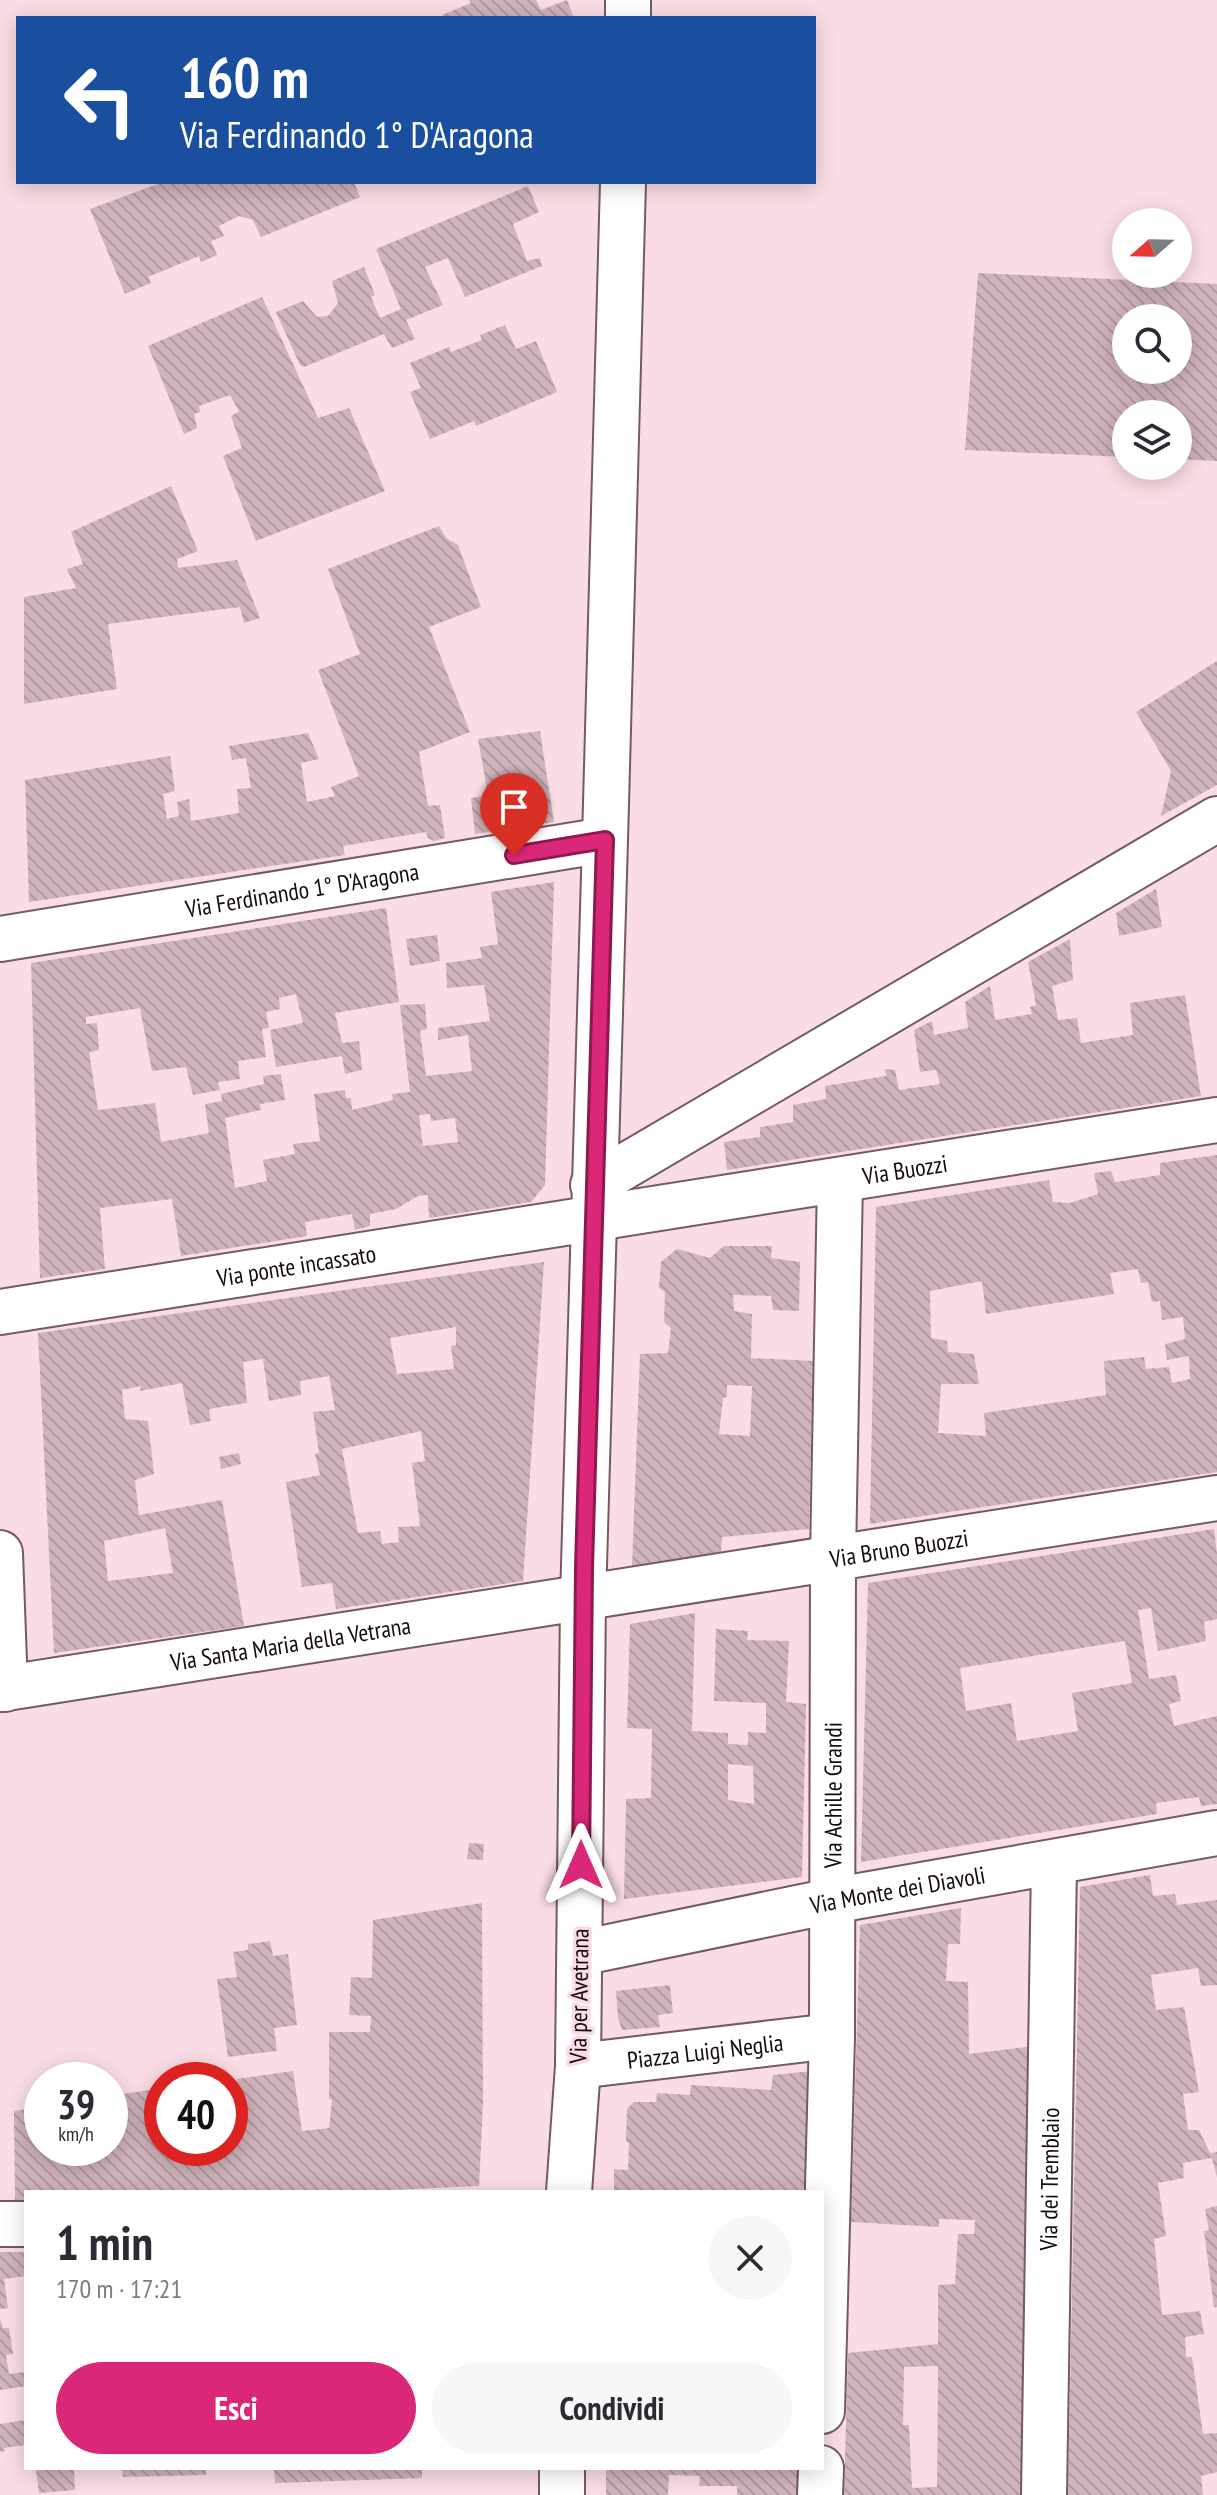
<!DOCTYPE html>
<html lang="it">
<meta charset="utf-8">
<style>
:root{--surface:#fff;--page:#f7f7f7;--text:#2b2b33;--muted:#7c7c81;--accent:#db2777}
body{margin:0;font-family:"PT Sans Narrow",sans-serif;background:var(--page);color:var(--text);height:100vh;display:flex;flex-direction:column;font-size:30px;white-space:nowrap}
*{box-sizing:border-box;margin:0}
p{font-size:26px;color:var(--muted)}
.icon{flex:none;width:44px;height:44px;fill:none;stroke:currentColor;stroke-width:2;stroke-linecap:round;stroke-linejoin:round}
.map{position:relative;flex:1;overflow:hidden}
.side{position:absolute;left:24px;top:2190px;width:800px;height:280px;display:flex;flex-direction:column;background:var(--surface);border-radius:0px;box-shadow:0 4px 20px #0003}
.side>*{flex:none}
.hud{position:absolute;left:16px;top:16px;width:800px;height:168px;border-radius:0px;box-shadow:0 4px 20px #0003;background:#1a4fa0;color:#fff;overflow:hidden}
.needle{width:52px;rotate:250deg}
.tools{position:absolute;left:1112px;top:208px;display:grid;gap:16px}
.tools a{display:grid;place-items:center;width:80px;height:80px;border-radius:50%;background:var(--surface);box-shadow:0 4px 20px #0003;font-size:40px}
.speed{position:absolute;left:24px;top:2062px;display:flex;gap:16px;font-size:40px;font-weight:700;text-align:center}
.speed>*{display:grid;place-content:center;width:104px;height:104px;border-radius:50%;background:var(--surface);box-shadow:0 4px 20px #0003;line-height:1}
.speed small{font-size:20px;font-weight:400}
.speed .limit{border:12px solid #d22;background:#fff;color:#111}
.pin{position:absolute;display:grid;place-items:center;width:68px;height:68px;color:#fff;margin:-82px -34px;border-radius:50% 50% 50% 0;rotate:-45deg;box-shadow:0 0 8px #0007}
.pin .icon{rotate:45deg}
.me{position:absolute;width:88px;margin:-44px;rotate:0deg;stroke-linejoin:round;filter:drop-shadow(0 0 6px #0008)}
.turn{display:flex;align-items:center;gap:28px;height:168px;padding:0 32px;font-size:36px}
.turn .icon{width:104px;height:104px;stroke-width:2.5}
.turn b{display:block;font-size:56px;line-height:68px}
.round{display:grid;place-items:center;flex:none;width:84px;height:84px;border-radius:42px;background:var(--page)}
.overview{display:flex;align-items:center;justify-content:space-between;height:136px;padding:0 32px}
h1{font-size:48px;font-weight:600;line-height:60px}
.cta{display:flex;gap:16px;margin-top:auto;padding:16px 32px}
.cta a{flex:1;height:92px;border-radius:48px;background:var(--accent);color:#fff;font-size:32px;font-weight:600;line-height:92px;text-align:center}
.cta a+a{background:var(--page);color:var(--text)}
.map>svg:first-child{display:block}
.building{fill:url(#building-back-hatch);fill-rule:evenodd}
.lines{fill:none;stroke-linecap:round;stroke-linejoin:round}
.minor-casing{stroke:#735b61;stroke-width:48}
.major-casing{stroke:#735b61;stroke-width:48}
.minor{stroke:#fff;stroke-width:44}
.major{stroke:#fff;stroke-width:44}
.route-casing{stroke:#8e194d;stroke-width:20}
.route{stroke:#db2777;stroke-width:14}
.labels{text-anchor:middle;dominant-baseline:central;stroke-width:7;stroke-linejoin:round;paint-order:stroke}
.street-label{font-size:24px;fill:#150b0e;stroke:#fadde4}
</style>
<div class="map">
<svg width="1217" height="2495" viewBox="0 0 1217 2495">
<defs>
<pattern id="building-back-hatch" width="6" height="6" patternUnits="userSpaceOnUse" patternTransform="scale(2)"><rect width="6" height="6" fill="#d0b4bb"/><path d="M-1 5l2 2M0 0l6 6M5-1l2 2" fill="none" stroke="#b299a0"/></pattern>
</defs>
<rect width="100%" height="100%" fill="#fadde4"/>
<g class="building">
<polygon points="469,0 536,0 541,10 567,0 574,18 443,18 442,15 471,3"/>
<polygon points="163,182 354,182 360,197 261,237 253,220 239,216 219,226 224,236 211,241 217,255 201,262 199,256 148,277 151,283 125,294 90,209"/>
<polygon points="528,186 539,212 513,224 527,261 540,258 542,266 465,297 448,258 425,267 443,305 406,320 415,339 392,348 384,334 304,367 300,365 276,312 303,301 317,317 328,316 338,303 332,281 364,267 375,295 371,297 380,318 401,309 376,249"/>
<path d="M978,273L1217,284V461L1178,459V414H1126V457L965,450ZM1126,318H1178V370H1126Z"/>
<polygon points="262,297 318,418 349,408 385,491 256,541 223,456 242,448 231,416 239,411 230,395 199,406 200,412 194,414 197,428 184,434 148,346"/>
<polygon points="505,325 516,349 536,341 557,392 476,426 474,421 430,439 410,392 421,388 410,363 449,347 451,352 482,340 480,335"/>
<polygon points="171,486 198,551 177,559 178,568 237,560 260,618 244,623 240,607 108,624 117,689 24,704 24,597 76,588 67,569 83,564 71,532"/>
<polygon points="439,526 446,538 458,545 481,607 429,627 470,732 419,752 428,806 440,805 445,838 434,841 428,838 426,832 343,846 345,855 29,902 25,780 170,756 175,791 163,794 167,819 179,816 177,802 189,799 191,821 239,813 237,789 251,788 246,758 232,760 229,746 308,733 319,759 301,763 307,802 335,796 331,787 359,776 318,670 360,654 328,569"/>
<polygon points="1217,661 1217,785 1161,816 1171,771 1136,712"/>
<polygon points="540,731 554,822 475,834 471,798 488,795 478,739"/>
<path d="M554,882L545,1185L531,1202L429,1218L428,1195L418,1196L396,1209L370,1214V1226L355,1230L352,1214L305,1222L307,1236L181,1256L172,1199L100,1208L105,1269L40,1278L31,963L386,908L399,1002L335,1013L342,1043L359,1041L362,1070L345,1074L342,1056L276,1067L270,1030L303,1023L296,994L279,998L280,1009L266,1012L269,1028L262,1029L266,1057L238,1061L240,1079L218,1082L220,1090L193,1095L186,1067L152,1071L140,1008L86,1017V1024L97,1023L99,1050L89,1052L98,1110L155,1103L161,1142L209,1133L205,1104L222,1101L221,1094L264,1084L263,1076L281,1074L285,1100L260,1104L261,1110L225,1118L235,1188L267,1181L263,1160L295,1154L293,1144L320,1141L314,1094L345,1090L346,1098H351L352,1110L393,1100L392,1094L410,1092L400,1005L425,1004L427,1029L420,1031L426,1076L472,1071L468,1035L438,1040V1028L490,1021L484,985L447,988L446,963L482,958L480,947L498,944L491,892ZM430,1114L431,1121L455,1118L458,1142L423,1146L419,1115Z"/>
<polygon points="1156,889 1162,927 1119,936 1116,913"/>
<polygon points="437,935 440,961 410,966 406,939"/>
<polygon points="1070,939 1073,980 1052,986 1058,1020 1077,1018 1081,1043 1133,1035 1130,1003 1185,995 1201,1096 727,1170 724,1142 760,1137 760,1127 793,1122 793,1105 826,1099 825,1086 886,1076 885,1069 895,1070 899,1090 940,1084 936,1070 920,1072 914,1030 932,1021 934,1035 968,1028 965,1002 990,986 995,1020 1032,1014 1030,1007 1036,1005 1028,962"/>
<path d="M1217,1155V1472L870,1524L876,1207L1049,1180L1053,1202L1070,1203L1098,1194L1094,1173L1111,1171L1115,1182L1160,1175V1163ZM1138,1269L1141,1283L1148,1282L1152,1302L1160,1301L1162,1320L1183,1317L1185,1339L1165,1344L1167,1360L1189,1356L1190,1379L1172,1383L1169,1367L1146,1369L1144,1357L1104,1361L1106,1395L984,1413L986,1436L938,1433L941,1384H979L974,1354L948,1352L947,1341L931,1338L930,1291L982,1281L986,1314L1114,1294L1110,1273Z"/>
<path d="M724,1246H772L771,1258L800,1262L799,1311L773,1310L771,1296L733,1295L734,1311L752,1314L751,1358L813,1361L809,1529L722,1537L721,1552L632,1566L640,1354L668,1353L671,1328L664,1322L665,1292L659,1288L661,1262L677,1249L710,1258ZM727,1385L752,1386L750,1436L719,1434L723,1398L727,1397Z"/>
<path d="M544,1262L523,1581L336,1609L332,1583L302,1587L286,1482L320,1475L315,1454L319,1453L313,1412L335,1410L329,1376L300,1381L301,1395L269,1401L263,1359L243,1362L247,1403L209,1409L211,1421L190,1425L182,1383L140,1391L141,1386L122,1390L125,1419L148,1421L154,1474L135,1480L139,1515L222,1500L244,1626L54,1653L38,1333ZM456,1327V1345L451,1346L454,1369L397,1374L390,1338ZM421,1431L425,1461L412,1463L420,1526L398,1527L399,1542L382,1544L380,1531L358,1533L342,1449ZM165,1528L173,1573L108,1581L104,1541Z"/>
<polygon points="239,1453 241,1464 221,1469 219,1457"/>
<path d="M1214,1529L1217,1554V1619L1204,1622L1206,1641L1158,1651L1151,1608L1138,1610L1149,1679L1176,1675L1181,1701L1169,1704L1174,1726L1217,1716V1804L1201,1806L1199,1797L1156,1803L1157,1814L861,1862L868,1583ZM1125,1641L1132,1683L1072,1693L1078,1731L1017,1741L1011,1703L966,1711L960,1668Z"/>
<path d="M695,1613L692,1731L728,1733V1744L748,1745V1732L766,1733V1703L714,1701L716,1629L748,1631L747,1640L789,1641L786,1702L806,1704L802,1877L624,1899L626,1799L651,1798L652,1729L627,1728L630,1624ZM728,1764L753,1766L754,1804L728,1800Z"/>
<polygon points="469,1843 484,1844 483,1860 467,1859"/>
<polygon points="1150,1875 1153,1896 1175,1894 1177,1905 1217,1900 1217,1985 1201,1986 1198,1968 1151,1975 1156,2010 1184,2007 1199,2092 1183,2094 1188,2130 1199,2130 1210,2153 1217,2152 1217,2177 1212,2158 1183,2163 1184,2178 1158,2183 1166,2236 1154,2239 1162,2315 1200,2311 1204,2334 1185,2337 1186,2357 1192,2357 1203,2434 1217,2433 1217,2472 1201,2476 1203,2495 1068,2495 1080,1887"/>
<polygon points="482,1903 483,2103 479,2186 346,2192 26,2192 26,2200 15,2200 14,2111 42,2107 42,2148 110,2148 110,2096 162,2088 162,2148 230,2148 230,2091 238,2090 237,2079 293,2071 302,2131 329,2128 332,2100 329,2099 329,2032 370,2032 371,2016 349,2015 351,1977 372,1978 373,1920"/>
<path d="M961,1908L960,1944H948L946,1981L968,1982L969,2054L1034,2046L1024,2495H844L848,2353L938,2344V2285L955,2284L958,2234H974L975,2220L939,2219V2227L851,2222L860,1925ZM938,2366L937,2487L912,2488L909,2425H903L904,2367Z"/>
<polygon points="270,1941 273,1956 288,1954 297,2025 274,2028 277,2051 228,2057 217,1979 237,1977 233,1952 248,1950 248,1944"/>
<polygon points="670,1985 673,2013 658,2015 660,2027 622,2030 618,2018 616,1991"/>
<polygon points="812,2071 810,2192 614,2192 614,2169 628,2170 629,2143 626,2141 627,2109 634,2102 656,2102 657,2093 690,2095 691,2085 771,2090 773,2075"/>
<polygon points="1217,2206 1217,2307 1214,2307 1204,2231 1209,2230 1205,2209"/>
<polygon points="0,2252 26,2252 26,2276 4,2279 8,2308 0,2309"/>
<polygon points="0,2319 3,2328 9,2328 13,2354 6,2355 9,2374 25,2372 26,2386 0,2390"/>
<polygon points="26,2420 26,2445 4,2448 5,2451 0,2452 0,2424"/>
<polygon points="74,2468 75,2490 39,2493 36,2470"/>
<polygon points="122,2468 206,2468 206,2475 123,2477"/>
<polygon points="274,2468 422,2468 422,2478 275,2483"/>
<polygon points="606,2468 804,2468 804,2495 737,2495 737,2486 699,2486 700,2476 669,2475 668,2495 606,2495"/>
</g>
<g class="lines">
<defs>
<g id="minor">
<path id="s1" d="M0,939L605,840L583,1600L578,2066L569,2192"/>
<polyline points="593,1185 1217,819"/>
<path id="s2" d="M0,1312L1217,1120"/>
<polyline points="0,1553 5,1689"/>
<path id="s3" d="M0,1689L1217,1498"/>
<path id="s4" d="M580,1953L831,1901L1217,1833"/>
<path id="s5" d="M578,2066L832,2036"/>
<polyline points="0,2224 26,2224"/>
<path id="s6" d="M822,2411L832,2036L833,1557L840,1180"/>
<polyline points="562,2495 562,2468"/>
<polyline points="820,2495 821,2468"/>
<path id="s7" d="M1044,2495L1054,1864"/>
</g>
<g id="major">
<polyline points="628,18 628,0"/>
<polyline points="605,840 623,182"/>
</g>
</defs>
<use href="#minor" class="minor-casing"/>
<use href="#major" class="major-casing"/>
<use href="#minor" class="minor"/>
<use href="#major" class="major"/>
</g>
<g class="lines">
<defs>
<polyline id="route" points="514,855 605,840 584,1568 581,1865"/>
</defs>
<use href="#route" class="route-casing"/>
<use href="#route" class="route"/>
</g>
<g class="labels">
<g class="street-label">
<text stroke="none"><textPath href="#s1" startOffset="306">Via Ferdinando 1° D'Aragona</textPath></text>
<text stroke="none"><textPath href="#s2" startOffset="916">Via Buozzi</textPath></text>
<text stroke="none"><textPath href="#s2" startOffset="300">Via ponte incassato</textPath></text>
<text stroke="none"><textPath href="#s3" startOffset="910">Via Bruno Buozzi</textPath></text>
<text stroke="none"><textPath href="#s3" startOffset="294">Via Santa Maria della Vetrana</textPath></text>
<text stroke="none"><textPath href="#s6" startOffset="616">Via Achille Grandi</textPath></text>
<text stroke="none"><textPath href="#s4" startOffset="324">Via Monte dei Diavoli</textPath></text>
<text transform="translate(579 1996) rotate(-89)">Via per Avetrana</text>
<text stroke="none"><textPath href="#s5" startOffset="128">Piazza Luigi Neglia</textPath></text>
<text stroke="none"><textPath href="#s7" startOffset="316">Via dei Tremblaio</textPath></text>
</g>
</g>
</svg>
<div class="tools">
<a><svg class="needle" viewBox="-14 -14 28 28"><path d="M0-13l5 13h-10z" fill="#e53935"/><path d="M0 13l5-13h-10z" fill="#7c7c81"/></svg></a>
<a><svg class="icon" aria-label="search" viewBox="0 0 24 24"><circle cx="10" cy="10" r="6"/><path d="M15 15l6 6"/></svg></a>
<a><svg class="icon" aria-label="layers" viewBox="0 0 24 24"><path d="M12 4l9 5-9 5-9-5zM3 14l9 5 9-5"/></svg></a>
</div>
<div class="speed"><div>39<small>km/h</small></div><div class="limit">40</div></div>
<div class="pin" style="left:514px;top:855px;background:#d93025"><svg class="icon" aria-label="arrive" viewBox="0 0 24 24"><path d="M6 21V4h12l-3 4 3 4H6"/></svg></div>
<svg class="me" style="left:581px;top:1865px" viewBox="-20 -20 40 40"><path d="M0-17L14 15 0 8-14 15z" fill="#db2777" stroke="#fff" stroke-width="4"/></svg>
<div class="hud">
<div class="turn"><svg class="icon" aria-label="left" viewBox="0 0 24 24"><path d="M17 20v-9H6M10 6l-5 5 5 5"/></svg><div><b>160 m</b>Via Ferdinando 1° D'Aragona</div></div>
</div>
<section class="side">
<div class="overview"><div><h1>1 min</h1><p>170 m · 17:21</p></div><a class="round"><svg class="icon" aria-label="close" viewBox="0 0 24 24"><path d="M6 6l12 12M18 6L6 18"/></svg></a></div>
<div class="cta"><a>Esci</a><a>Condividi</a></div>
</section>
</div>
